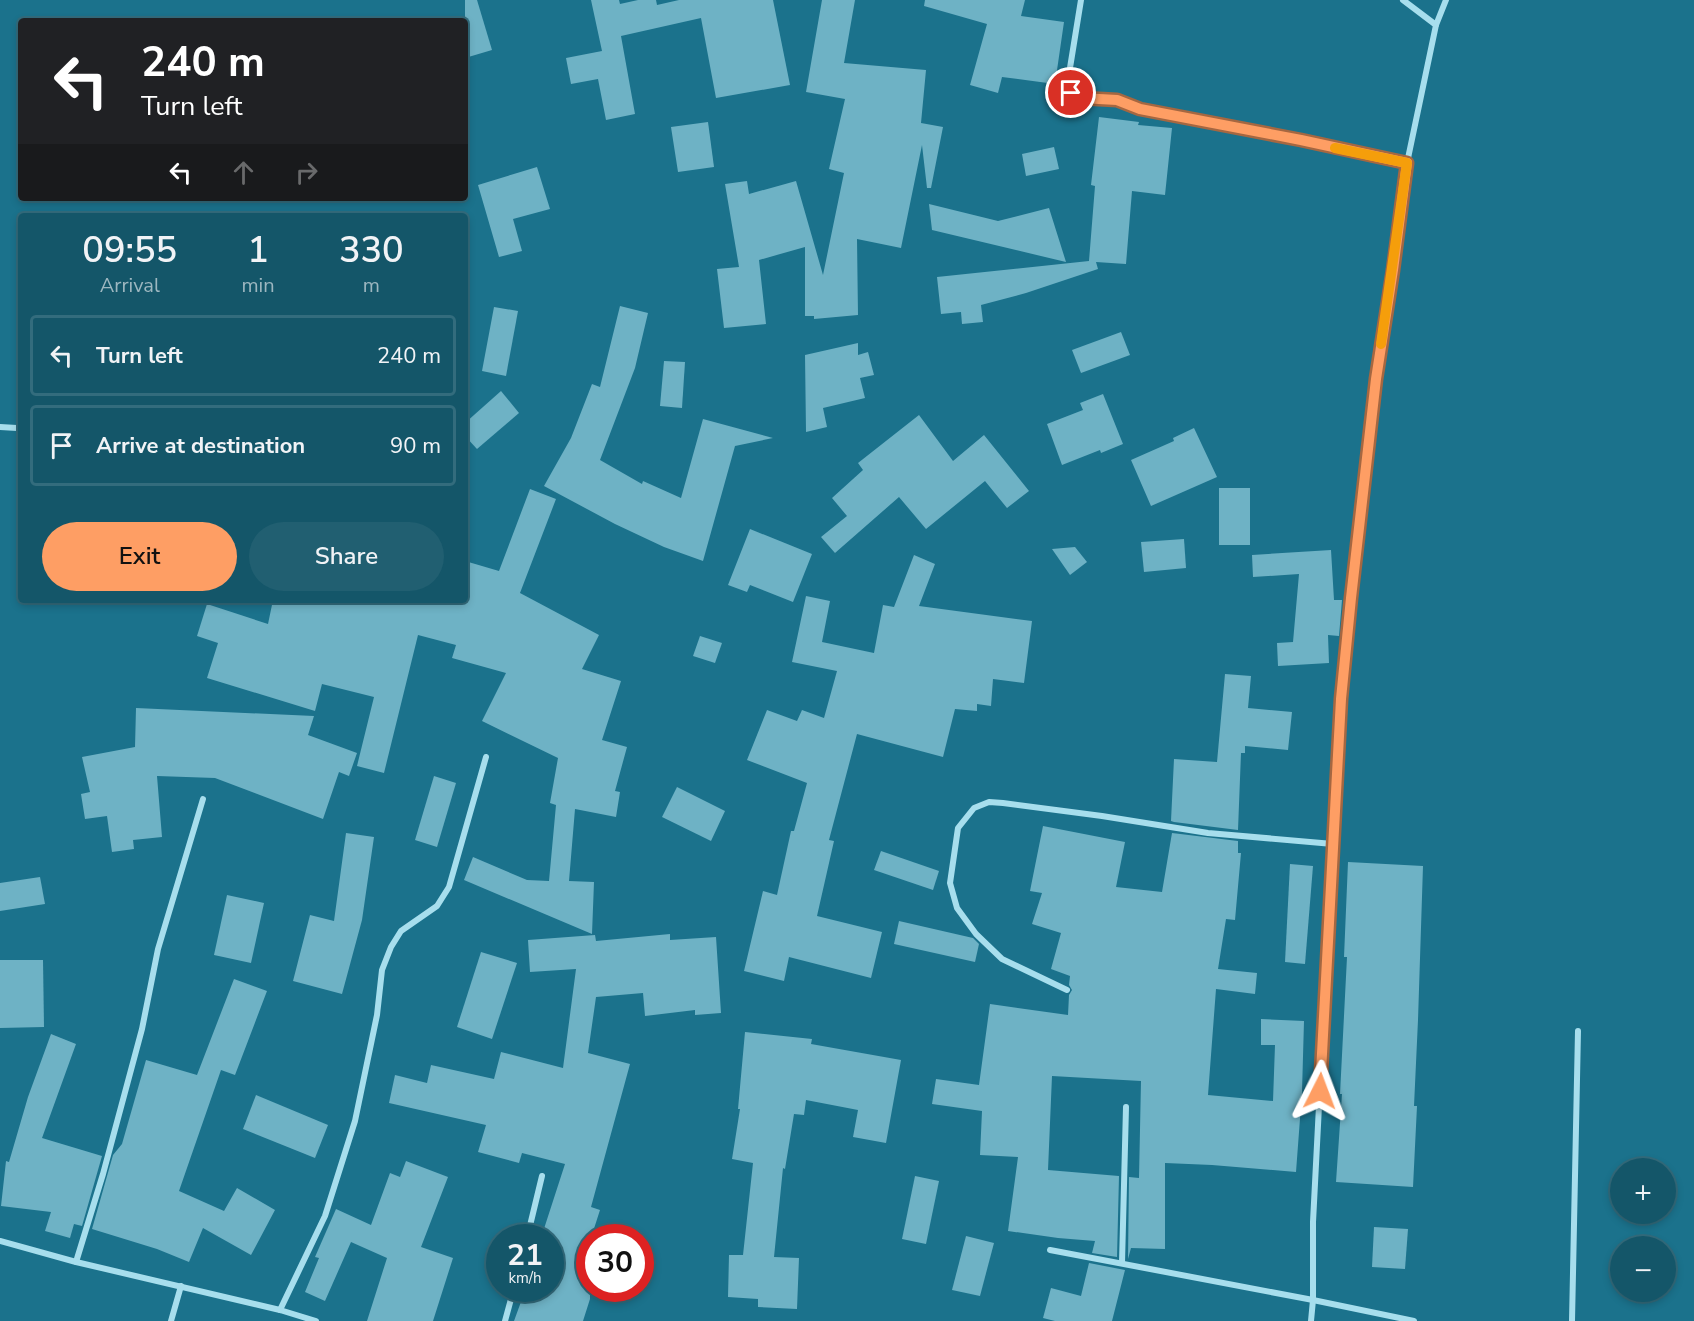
<!DOCTYPE html>
<meta charset="utf-8">
<style>
:root{--surface:#145669;--page:#215f71;--text:#f1f3f6;--muted:#9db7c0;--line:#336c7d;--accent:#fe9e64}
body{margin:0;font-family:"Nunito Sans",sans-serif;background:var(--page);color:var(--text);height:100vh;display:flex;flex-direction:column;font-size:22px;white-space:nowrap}
*{box-sizing:border-box;margin:0}
p{font-size:20px;color:var(--muted)}
.icon{flex:none;width:33px;height:33px;fill:none;stroke:currentColor;stroke-width:2;stroke-linecap:round;stroke-linejoin:round}
.map{position:relative;flex:1;overflow:hidden}
.panel{position:absolute;left:18px;top:213px;width:450px;height:390px;display:flex;flex-direction:column;background:var(--surface);border-radius:6px;box-shadow:0 3px 9px #0003,0 0 0 2px var(--line)}
.panel>*{flex:none}
.hud{position:absolute;left:18px;top:18px;width:450px;height:183px;border-radius:6px;box-shadow:0 3px 9px #0003,0 0 0 2px var(--line);background:#202124;color:#fff;overflow:hidden}
.fabs{position:absolute;left:1610px;top:1158px;display:grid;gap:12px}
.fabs a{display:grid;place-items:center;width:66px;height:66px;border-radius:50%;background:var(--surface);box-shadow:0 3px 9px #0003,0 0 0 2px var(--line);font-size:30px}
.speed{position:absolute;left:486px;top:1224px;display:flex;gap:12px;font-size:30px;font-weight:700;text-align:center}
.speed>*{display:grid;place-content:center;width:78px;height:78px;border-radius:50%;background:var(--surface);box-shadow:0 3px 9px #0003,0 0 0 2px var(--line);line-height:1}
.speed small{font-size:15px;font-weight:400}
.speed .limit{border:9px solid #d22;background:#fff;color:#111}
.pin{position:absolute;display:grid;place-items:center;width:51px;height:51px;color:#fff;margin:-26px;border:3px solid #fff;border-radius:50%;box-shadow:0 2px 6px #0007}
.me{position:absolute;width:66px;margin:-33px;rotate:3deg;stroke-linejoin:round;filter:drop-shadow(0 0 4px #0008)}
.turn{display:flex;align-items:center;gap:21px;height:126px;padding:0 24px;font-size:27px}
.turn .icon{width:78px;height:78px;stroke-width:2.5}
.turn b{display:block;font-size:42px;line-height:51px}
.lanes{display:flex;align-items:center;height:57px;padding:0 24px;background:#0003;justify-content:center;gap:30px;direction:ltr}
.lanes .off{opacity:.35}
.eta{display:flex;justify-content:space-evenly;align-items:center;height:102px;text-align:center}
.eta b{font-size:36px;font-weight:600;line-height:42px}
.cta{display:flex;gap:12px;margin-top:auto;padding:12px 24px}
.cta a{flex:1;height:69px;border-radius:36px;background:var(--accent);color:#111;font-size:24px;font-weight:600;line-height:69px;text-align:center}
.cta a+a{background:var(--page);color:var(--text)}
ul{padding:0;list-style:none}
li{display:flex;align-items:center;gap:18px;height:81px;margin:0 12px 9px;padding:0 12px;border:3px solid var(--line);border-radius:6px}
li div{flex:1}
li b{display:block;font-size:22px}
li em{font-style:normal}
.map>svg:first-child{display:block}
.building{fill:#6eb2c5}
.lines{fill:none;stroke-linecap:round;stroke-linejoin:round}
.minor{stroke:#a7deed;stroke-width:6}
.route-casing{stroke:#a56741;stroke-width:15}
.route{stroke:#fe9e64;stroke-width:10}
.slow{stroke:#f59e0b;stroke-width:10}
</style>
<div class="map">
<svg width="1694" height="1321" viewBox="0 0 1694 1321">
<rect width="100%" height="100%" fill="#1b728c"/>
<g class="building">
<polygon points="465,0 477,0 492,50 465,58"/>
<polygon points="591,0 619,0 620,4 638,0 656,0 657,5 679,0 773,0 790,85 716,98 701,18 621,36 635,114 606,120 598,79 571,84 566,58 602,51"/>
<polygon points="822,0 855,0 844,63 926,70 921,123 943,127 931,188 927,188 922,145 901,248 857,239 858,315 814,319 814,316 805,316 805,247 759,260 766,324 724,328 717,269 739,267 725,184 747,181 749,194 796,181 823,275 844,173 829,169 845,99 806,92"/>
<polygon points="925,0 1025,0 1021,16 1064,22 1055,84 1002,77 998,93 970,85 987,24 924,6"/>
<polygon points="1099,117 1139,122 1138,125 1172,128 1165,195 1132,191 1126,264 1096,262 1098,269 1026,293 981,305 983,322 962,324 961,312 941,314 937,277 1089,261 1095,186 1091,185"/>
<polygon points="708,122 714,167 678,172 671,127"/>
<polygon points="1054,147 1059,169 1026,176 1022,154"/>
<polygon points="537,167 550,209 513,219 522,251 499,257 478,185"/>
<polygon points="929,204 998,221 1049,208 1066,262 932,230"/>
<polygon points="620,306 648,313 635,368 600,460 642,484 643,481 681,498 703,419 773,438 735,446 703,561 664,547 615,524 544,486 571,438 592,384 600,387"/>
<polygon points="494,307 518,311 506,376 482,371"/>
<polygon points="1121,332 1130,355 1081,373 1072,350"/>
<polygon points="858,343 858,355 868,352 874,375 860,378 865,398 823,408 827,427 806,432 805,355"/>
<polygon points="664,361 685,362 682,408 660,406"/>
<polygon points="501,391 519,413 477,449 465,436 465,423"/>
<polygon points="1103,394 1123,444 1101,453 1100,450 1062,465 1047,424 1083,410 1080,403"/>
<polygon points="919,415 953,461 984,435 1029,491 1007,508 985,481 926,529 899,497 835,553 821,537 847,516 832,498 863,470 858,463"/>
<polygon points="1194,428 1217,477 1151,506 1131,460 1174,441 1173,438"/>
<rect x="1219" y="488" width="31" height="57"/>
<polygon points="530,489 556,499 520,593 599,635 582,669 621,681 602,740 627,747 615,791 620,792 616,817 575,809 569,881 594,882 592,934 464,880 473,857 527,880 549,881 556,805 550,803 558,758 482,721 506,673 452,658 456,645 418,635 384,773 357,766 374,697 322,684 315,711 207,678 218,643 197,636 207,604 268,624 273,600 465,600 465,561 499,571"/>
<polygon points="750,529 812,554 793,602 750,585 747,592 728,585"/>
<polygon points="1184,539 1186,568 1144,572 1141,542"/>
<polygon points="1075,547 1087,562 1070,575 1052,549"/>
<polygon points="1331,550 1334,600 1342,600 1339,636 1328,635 1329,663 1278,666 1277,643 1293,642 1299,574 1253,577 1252,555"/>
<polygon points="914,555 935,564 919,606 1032,621 1024,683 993,679 991,706 977,704 977,711 955,709 943,757 857,734 829,840 834,841 817,916 882,932 871,978 789,957 784,981 744,971 763,891 777,895 791,831 794,831 807,783 747,760 767,710 797,721 802,710 824,718 837,671 792,662 806,596 830,601 822,642 874,653 883,605 894,607"/>
<polygon points="700,636 722,643 715,663 693,656"/>
<polygon points="1225,674 1251,676 1248,708 1292,712 1288,750 1245,746 1245,753 1241,753 1238,830 1174,822 1171,821 1174,759 1217,762"/>
<polygon points="136,708 314,716 308,735 357,753 349,776 339,772 323,819 215,778 157,776 162,837 133,840 134,849 112,852 107,816 85,819 81,794 90,792 82,757 135,747"/>
<polygon points="434,776 456,783 437,847 415,840"/>
<polygon points="677,787 725,811 711,841 662,817"/>
<polygon points="1043,826 1125,842 1116,887 1162,892 1172,833 1238,841 1238,853 1241,853 1235,920 1226,919 1218,969 1257,973 1255,994 1216,989 1208,1095 1273,1101 1275,1045 1261,1045 1261,1019 1304,1021 1302,1092 1296,1172 1212,1165 1165,1163 1165,1249 1131,1248 1128,1259 1129,1177 1139,1178 1141,1081 1052,1076 1048,1170 1119,1176 1117,1257 1092,1253 1095,1241 1058,1238 1008,1231 1018,1157 980,1155 982,1111 932,1104 936,1079 979,1085 990,1004 1068,1015 1069,995 1072,990 1069,985 1070,976 1051,969 1061,933 1032,924 1042,893 1030,891"/>
<polygon points="346,833 374,837 362,920 342,994 293,981 310,915 334,921"/>
<polygon points="881,851 939,871 933,890 874,870"/>
<polygon points="1348,862 1423,866 1418,1020 1414,1106 1417,1106 1413,1187 1336,1182 1342,1094 1340,1094 1347,957 1344,957"/>
<polygon points="1290,864 1313,866 1305,964 1285,962"/>
<polygon points="40,877 45,904 0,911 0,883"/>
<polygon points="227,895 264,903 251,963 214,955"/>
<polygon points="899,921 973,938 979,944 975,962 894,944"/>
<polygon points="670,934 670,940 716,937 721,1013 695,1015 695,1010 645,1016 643,993 596,997 588,1053 630,1064 591,1207 600,1210 591,1238 590,1238 590,1244 582,1266 590,1268 590,1299 583,1321 514,1321 526,1288 550,1288 550,1238 541,1238 565,1164 522,1153 519,1163 478,1152 486,1125 389,1103 395,1075 427,1083 431,1065 494,1079 501,1052 563,1068 576,969 530,972 528,940 595,935 596,941"/>
<polygon points="481,952 517,963 492,1039 457,1027"/>
<polygon points="0,960 43,960 44,1027 0,1028"/>
<polygon points="234,979 267,991 235,1075 221,1070 179,1191 224,1211 237,1188 275,1210 251,1255 203,1228 189,1262 157,1249 92,1229 113,1155 122,1144 146,1060 197,1075"/>
<polygon points="745,1032 812,1039 811,1044 901,1060 886,1143 853,1137 858,1110 806,1100 804,1115 794,1114 785,1169 783,1168 774,1257 799,1258 797,1309 758,1307 758,1299 728,1297 729,1255 743,1255 753,1163 732,1159 740,1109 738,1109"/>
<polygon points="51,1034 76,1044 42,1138 102,1156 82,1226 74,1224 70,1238 45,1231 51,1212 1,1206 6,1161 9,1162 28,1097"/>
<polygon points="256,1095 328,1125 315,1158 243,1129"/>
<polygon points="406,1161 448,1177 421,1247 453,1258 433,1321 367,1321 387,1258 351,1242 325,1301 305,1292 319,1258 315,1257 336,1209 371,1225 390,1173 400,1177"/>
<polygon points="915,1176 939,1181 926,1244 902,1239"/>
<polygon points="1374,1227 1408,1229 1405,1269 1372,1267"/>
<polygon points="966,1236 994,1243 980,1296 952,1290"/>
<polygon points="1089,1263 1125,1270 1112,1321 1055,1321 1043,1318 1051,1288 1081,1296"/>
</g>
<g class="lines">
<g class="minor">
<polyline points="1081,0 1069,74 1071,93 1081,98 1117,101 1140,109 1301,140 1407,163"/>
<polyline points="1436,25 1446,0"/>
<polyline points="0,427 17,428"/>
<polyline points="1067,990 1002,959 976,934 957,908 950,883 958,828 974,808 989,802 1003,803 1102,816 1208,833 1333,844"/>
<polyline points="527,1238 542,1176"/>
<polyline points="0,1241 76,1262 280,1310 316,1321"/>
<polyline points="1050,1250 1313,1300 1414,1321"/>
<polyline points="76,1262 103,1174 142,1029 158,949 203,799"/>
<polyline points="1122,1263 1126,1107"/>
<polyline points="280,1310 325,1216 355,1121 377,1015 382,970 391,947 401,931 437,906 449,887 486,757"/>
<polyline points="171,1321 181,1286"/>
<polyline points="505,1321 514,1288"/>
<polyline points="1311,1321 1313,1300 1313,1222 1339,719 1351,599 1376,379 1393,270 1407,163 1436,25 1403,0"/>
<polyline points="1572,1321 1578,1031"/>
</g>
</g>
<g class="lines">
<defs>
<polyline id="route" points="1071,93 1081,98 1117,100 1140,109 1301,140 1407,163 1393,270 1376,379 1351,598 1341,699 1320,1091"/>
</defs>
<use href="#route" class="route-casing"/>
<use href="#route" class="route"/>
<polyline class="slow" points="1335,148 1407,163 1381,344"/>
</g>
</svg>
<div class="fabs">
<a>+</a>
<a>−</a>
</div>
<div class="speed"><div>21<small>km/h</small></div><div class="limit">30</div></div>
<div class="pin" style="left:1071px;top:93px;background:#d93025"><svg class="icon" aria-label="arrive" viewBox="0 0 24 24"><path d="M6 21V4h12l-3 4 3 4H6"/></svg></div>
<svg class="me" style="left:1320px;top:1091px" viewBox="-20 -20 40 40"><path d="M0-17L14 15 0 8-14 15z" fill="#fe9e64" stroke="#fff" stroke-width="4"/></svg>
<div class="hud">
<div class="turn"><svg class="icon" aria-label="left" viewBox="0 0 24 24"><path d="M17 20v-9H6M10 6l-5 5 5 5"/></svg><div><b>240 m</b>Turn left</div></div>
<div class="lanes"><svg class="icon" aria-label="left" viewBox="0 0 24 24"><path d="M17 20v-9H6M10 6l-5 5 5 5"/></svg><svg class="icon off" aria-label="ahead" viewBox="0 0 24 24"><path d="M12 20V5M6 11l6-6 6 6"/></svg><svg class="icon off" aria-label="right" viewBox="0 0 24 24"><path d="M7 20v-9h11M14 6l5 5-5 5"/></svg></div>
</div>
<section class="panel">
<div class="eta">
<div><b>09:55</b><p>Arrival</p></div>
<div><b>1</b><p>min</p></div>
<div><b>330</b><p>m</p></div>
</div>
<ul>
<li><svg class="icon" aria-label="left" viewBox="0 0 24 24"><path d="M17 20v-9H6M10 6l-5 5 5 5"/></svg><div><b>Turn left</b></div><em>240 m</em></li>
<li><svg class="icon" aria-label="arrive" viewBox="0 0 24 24"><path d="M6 21V4h12l-3 4 3 4H6"/></svg><div><b>Arrive at destination</b></div><em>90 m</em></li>
</ul>
<div class="cta"><a>Exit</a><a>Share</a></div>
</section>
</div>
